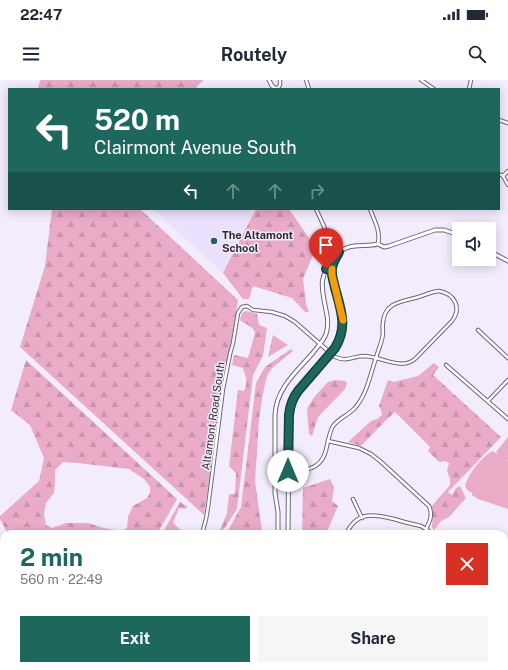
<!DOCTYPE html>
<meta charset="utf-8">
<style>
:root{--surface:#fff;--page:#f6f6f7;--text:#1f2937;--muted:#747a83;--accent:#1e675d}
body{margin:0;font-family:"Public Sans",sans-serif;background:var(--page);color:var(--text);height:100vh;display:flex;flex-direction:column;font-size:15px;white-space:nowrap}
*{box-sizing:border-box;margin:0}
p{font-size:13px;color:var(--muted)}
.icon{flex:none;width:22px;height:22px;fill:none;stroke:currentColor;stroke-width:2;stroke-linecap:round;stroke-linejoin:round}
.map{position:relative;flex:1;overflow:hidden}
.details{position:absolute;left:0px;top:450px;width:508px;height:140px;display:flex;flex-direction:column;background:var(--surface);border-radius:12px 12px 0 0;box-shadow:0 2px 10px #0003}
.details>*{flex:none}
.banner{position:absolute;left:8px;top:8px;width:492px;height:122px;border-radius:0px;box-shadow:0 2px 10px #0003;background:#1e675d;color:#fff;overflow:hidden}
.controls{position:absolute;left:452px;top:142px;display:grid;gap:8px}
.controls a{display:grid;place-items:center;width:44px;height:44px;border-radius:0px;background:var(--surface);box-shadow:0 2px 10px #0003;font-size:20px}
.pin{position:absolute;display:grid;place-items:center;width:34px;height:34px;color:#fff;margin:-41px -17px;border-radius:50% 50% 50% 0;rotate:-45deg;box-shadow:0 0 4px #0007}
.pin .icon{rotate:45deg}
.me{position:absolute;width:44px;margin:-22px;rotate:0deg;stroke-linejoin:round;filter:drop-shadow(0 0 3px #0008)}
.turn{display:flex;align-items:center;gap:14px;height:84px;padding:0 20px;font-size:18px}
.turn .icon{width:52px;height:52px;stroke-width:2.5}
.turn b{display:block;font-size:28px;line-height:34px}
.lanes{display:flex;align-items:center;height:38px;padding:0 20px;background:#0003;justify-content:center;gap:20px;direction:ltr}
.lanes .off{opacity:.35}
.round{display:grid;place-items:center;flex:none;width:42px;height:42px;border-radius:0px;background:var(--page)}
.headline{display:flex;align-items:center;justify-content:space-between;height:68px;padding:0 20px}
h1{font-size:24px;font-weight:700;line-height:30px;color:var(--accent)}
.action{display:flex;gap:8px;margin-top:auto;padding:8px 20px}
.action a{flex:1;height:46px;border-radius:0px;background:var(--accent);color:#fff;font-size:16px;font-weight:700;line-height:46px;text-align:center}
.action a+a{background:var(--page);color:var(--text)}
.status{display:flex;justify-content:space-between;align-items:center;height:28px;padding:0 20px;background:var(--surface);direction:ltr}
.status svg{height:11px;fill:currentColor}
header{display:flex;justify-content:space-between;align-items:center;height:52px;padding:0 20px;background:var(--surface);font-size:18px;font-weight:700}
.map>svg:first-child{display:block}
.built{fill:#ebe0fd}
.forest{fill:url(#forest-firs);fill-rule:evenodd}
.pitch{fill:#eaabc7}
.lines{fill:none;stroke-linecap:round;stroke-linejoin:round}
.minor-casing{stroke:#6e647d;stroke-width:4.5}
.tertiary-casing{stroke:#6e647d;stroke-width:5}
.minor{stroke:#fff;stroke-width:2.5}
.tertiary{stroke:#fff;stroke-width:3}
.route-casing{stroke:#14433c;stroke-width:10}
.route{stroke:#1e675d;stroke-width:7}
.slow{stroke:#f59e0b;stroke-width:7}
.poi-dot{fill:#1e675d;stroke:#f3ecfd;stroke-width:1.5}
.labels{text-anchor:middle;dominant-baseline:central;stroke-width:3;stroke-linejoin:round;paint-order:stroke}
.poi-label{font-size:11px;font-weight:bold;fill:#302b36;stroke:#f3ecfd;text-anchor:start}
.street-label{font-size:11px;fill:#302b36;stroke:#f3ecfd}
</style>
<div class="status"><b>22:47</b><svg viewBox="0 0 49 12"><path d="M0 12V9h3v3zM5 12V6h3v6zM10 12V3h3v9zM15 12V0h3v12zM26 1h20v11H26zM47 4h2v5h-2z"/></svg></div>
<header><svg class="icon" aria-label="menu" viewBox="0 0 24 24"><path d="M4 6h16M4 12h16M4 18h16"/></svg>Routely<svg class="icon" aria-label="search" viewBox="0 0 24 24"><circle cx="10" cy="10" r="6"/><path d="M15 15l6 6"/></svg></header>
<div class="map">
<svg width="508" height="590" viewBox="0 0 508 590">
<defs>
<pattern id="forest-firs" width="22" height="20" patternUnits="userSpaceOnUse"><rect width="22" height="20" fill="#eaabc7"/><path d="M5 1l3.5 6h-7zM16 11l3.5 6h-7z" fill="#c993ac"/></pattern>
</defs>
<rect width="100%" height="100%" fill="#f3ecfd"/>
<polygon class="built" points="153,129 256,129 223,193"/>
<g class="forest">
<polygon points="40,0 204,0 196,7 198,9 38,9"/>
<polygon points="52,129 140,129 238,220 204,435 20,267 45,186"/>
<polygon points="256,129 289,129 316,168 303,199 306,224 309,232 305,232 292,218 253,206 249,219 243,219 223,193"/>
<path d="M246,231L257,234L259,245L267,248L263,276L253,295L237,429L224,449L221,451L220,450L227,433L229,414H235L236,393L229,386L238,310L244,311C248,302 246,297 243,288L232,285L234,275L248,278L255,253C253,245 245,245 240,240L242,233Z"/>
<polygon points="273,255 288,265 268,277"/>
<polygon points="291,269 293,271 272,288 267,296 263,313 259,340 255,401 262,451 256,451 255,454 226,454 241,427 256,303 265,287"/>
<path d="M26,280L177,419L157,454H8L0,439V436L39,401L44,378L30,345L11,330ZM63,382L78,383L129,389L144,399L150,407V413L147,418L133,426L128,437L127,448L121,451L104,448L88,443H66L52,448L46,445L44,434L46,423L54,413L55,402V390Z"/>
<polygon points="434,283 439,287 433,295 501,357 448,412 452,415 456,408 460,406 466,418 449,437 441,441 434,450 432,447 433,431 431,427 450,405 450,399 447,391 449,383 445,381 439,382 428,371 430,367 395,332 386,340 361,366 348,362 371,341 377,339 382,335 381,330 379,326 388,300 394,302 418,296"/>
<polygon points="335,300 345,301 347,303 345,309 318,337 312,356 309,354 307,332 308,327 315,316 328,302"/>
<polygon points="330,399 334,408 332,421 338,426 326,454 302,454 303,408"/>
<polygon points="180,422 188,427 184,429 179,428 173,443 185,454 162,454"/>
<polygon points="260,586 291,586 333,589 333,590 269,590"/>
</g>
<path class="pitch" d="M508,357V380H507L508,381V429L478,419L472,415V413L467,410L465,405C470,392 480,379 492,371L499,375L496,372Z"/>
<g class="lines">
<defs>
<g id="minor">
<polyline points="306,0 309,9"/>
<polyline points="421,0 434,9"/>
<polyline points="275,8 278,8 280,5 280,0"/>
<polyline points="469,9 471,0"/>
<polyline points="499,40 508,43"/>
<polyline points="499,94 503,96 508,105"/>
<polyline points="503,96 508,91"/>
<polyline points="316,129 334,168 339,172"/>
<path d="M370,129C374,140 381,151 378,164"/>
<path d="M439,211C455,214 462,228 452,241L416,278C405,289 389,281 376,278C378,270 382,262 383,254C383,250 382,246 383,242C385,223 400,222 415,218C423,216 430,212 439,211Z"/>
<polyline points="478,250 508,278"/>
<polyline points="446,285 508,339"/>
<polyline points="488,321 508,300"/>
<path d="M328,361L359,368L371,374L380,381L429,426C433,435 430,441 426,449"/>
<polyline points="353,419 362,438"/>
<path d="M202,454L206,439L208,427L223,309L230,274L233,263L238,233L242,227L247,226L253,230L272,232L285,236L295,242L335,277C347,282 351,277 363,276C367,276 372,277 376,278C370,295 367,315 354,329C348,335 338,339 333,346C329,353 328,362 326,370C320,395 295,391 275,391"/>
<path d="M346,454C357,431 372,434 394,439C403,442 412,444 421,446L426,449L433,454"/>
<polyline points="504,496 508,500"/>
<polyline points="504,520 508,515"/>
<polyline points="504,564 508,568"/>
</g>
<g id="tertiary">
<polyline points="269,0 272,6 275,8"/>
<polyline points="489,171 508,181"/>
<path d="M278,454V432L275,413V335C276,309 296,292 312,274C317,267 323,262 326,254C329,245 328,238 326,230C321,205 318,197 336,176C348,161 363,168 378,164L384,167L389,166L435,150H444L459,155"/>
<path d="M288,454L289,335C290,325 292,319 298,311C310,296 337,271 342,252C345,236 338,219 334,204C333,199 331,194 332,189C332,185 334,181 336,177"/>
<polyline points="194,590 196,586"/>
<polyline points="210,590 213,586"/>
</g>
</defs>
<use href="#minor" class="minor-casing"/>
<use href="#tertiary" class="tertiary-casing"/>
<use href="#minor" class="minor"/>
<use href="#tertiary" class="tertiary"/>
</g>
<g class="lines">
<defs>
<path id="route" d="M288,391L289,335C290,325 292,319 298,311L335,268C348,247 341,230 335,208C334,202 331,196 332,189C332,183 336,178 339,172L326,189"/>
</defs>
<use href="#route" class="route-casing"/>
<use href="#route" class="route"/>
<polyline class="slow" points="332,189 332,195 343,240"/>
</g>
<circle class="poi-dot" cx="214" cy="161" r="4"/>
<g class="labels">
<g class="poi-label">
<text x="222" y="155">The Altamont<tspan x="222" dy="13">School</tspan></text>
</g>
<g class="street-label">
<text transform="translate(213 336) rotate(-82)">Altamont Road South</text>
</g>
</g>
</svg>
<div class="controls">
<a><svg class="icon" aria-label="sound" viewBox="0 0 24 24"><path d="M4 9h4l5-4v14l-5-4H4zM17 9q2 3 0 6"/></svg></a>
</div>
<div class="pin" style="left:326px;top:189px;background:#d93025"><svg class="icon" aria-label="arrive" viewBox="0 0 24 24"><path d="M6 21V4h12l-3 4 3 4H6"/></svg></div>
<svg class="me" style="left:288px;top:391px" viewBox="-20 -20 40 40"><circle r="19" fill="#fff"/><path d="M0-13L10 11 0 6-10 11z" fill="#1e675d"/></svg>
<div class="banner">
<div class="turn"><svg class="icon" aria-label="left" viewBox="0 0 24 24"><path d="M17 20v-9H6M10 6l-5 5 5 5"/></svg><div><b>520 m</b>Clairmont Avenue South</div></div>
<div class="lanes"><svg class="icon" aria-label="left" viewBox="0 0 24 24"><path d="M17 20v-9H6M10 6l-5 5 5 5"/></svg><svg class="icon off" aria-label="ahead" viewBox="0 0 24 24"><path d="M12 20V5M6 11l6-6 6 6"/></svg><svg class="icon off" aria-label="ahead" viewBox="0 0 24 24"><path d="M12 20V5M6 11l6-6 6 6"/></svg><svg class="icon off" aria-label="right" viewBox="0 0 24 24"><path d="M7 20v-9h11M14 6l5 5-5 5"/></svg></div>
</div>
<section class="details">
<div class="headline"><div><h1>2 min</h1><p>560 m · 22:49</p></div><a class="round" style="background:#d93025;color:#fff"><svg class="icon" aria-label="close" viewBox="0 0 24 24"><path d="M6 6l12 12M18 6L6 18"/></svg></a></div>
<div class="action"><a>Exit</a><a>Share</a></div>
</section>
</div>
